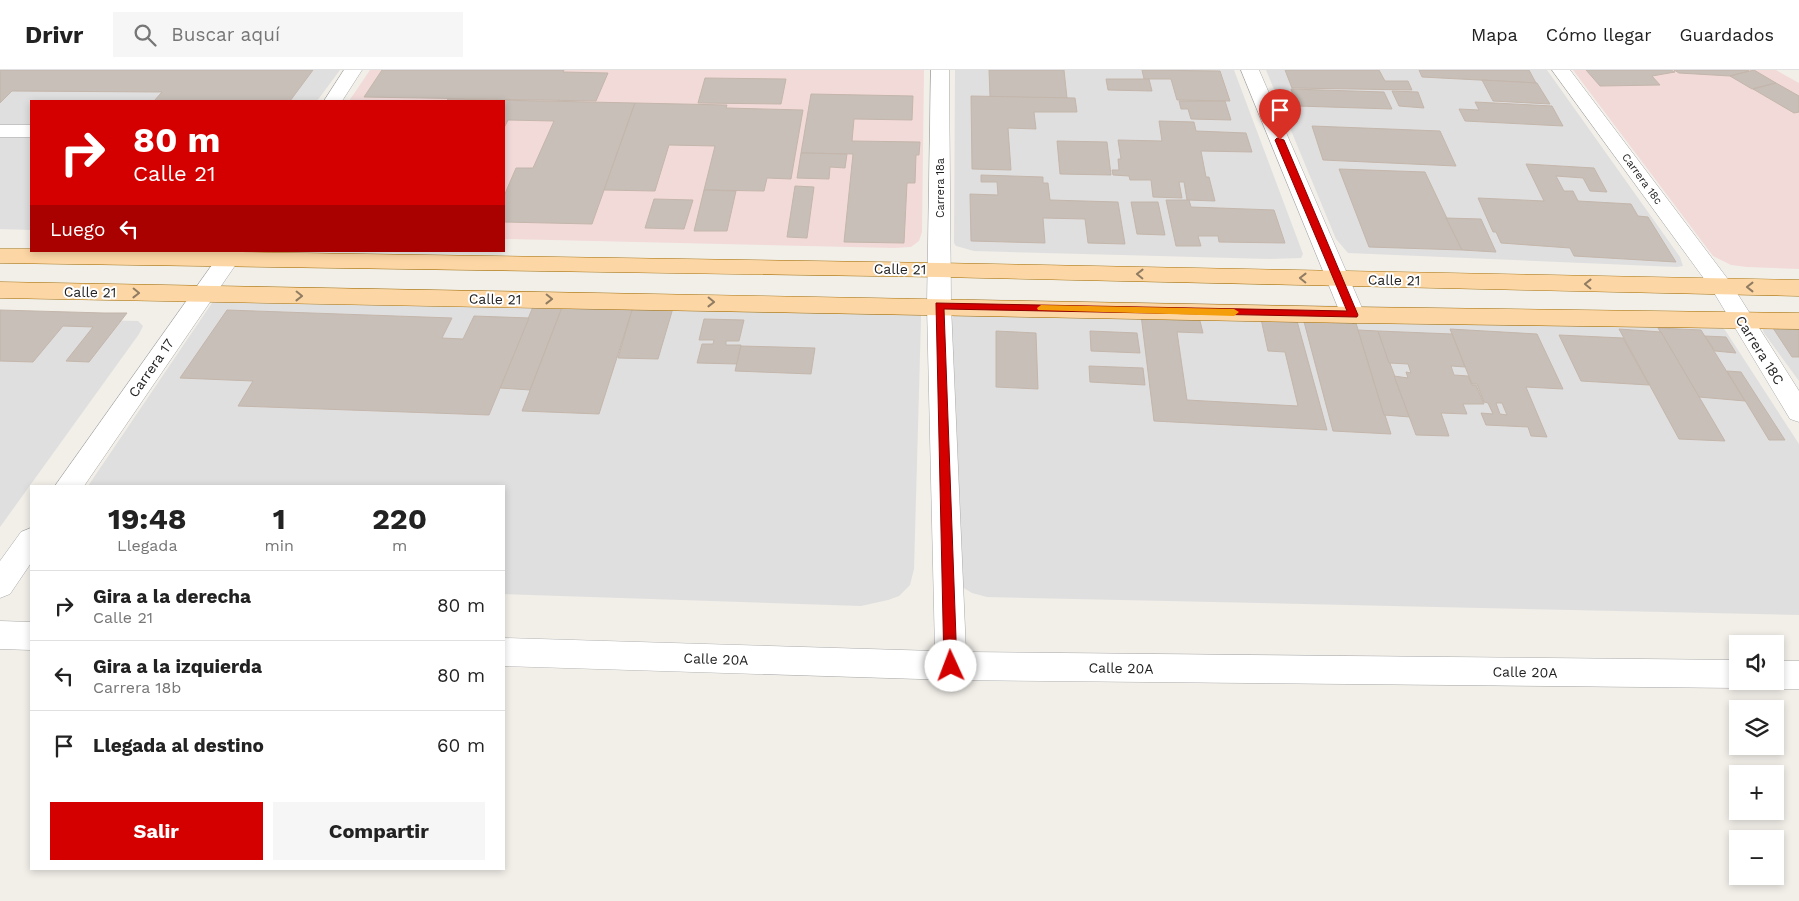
<!DOCTYPE html>
<html lang="es">
<meta charset="utf-8">
<style>
:root{--surface:#fff;--page:#f6f6f6;--text:#222;--muted:#767676;--line:#e0e0e0;--accent:#d40000}
body{margin:0;font-family:"Work Sans",sans-serif;background:var(--page);color:var(--text);height:100vh;display:flex;flex-direction:column;font-size:19px;white-space:nowrap}
*{box-sizing:border-box;margin:0}
p{font-size:16px;color:var(--muted)}
.icon{flex:none;width:28px;height:28px;fill:none;stroke:currentColor;stroke-width:2;stroke-linecap:round;stroke-linejoin:round}
.map{position:relative;flex:1;overflow:hidden}
.details{position:absolute;left:30px;top:415px;width:475px;height:385px;display:flex;flex-direction:column;background:var(--surface);border-radius:0px;box-shadow:0 2px 8px #0003}
.details>*{flex:none}
.top-card{position:absolute;left:30px;top:30px;width:475px;height:152px;border-radius:0px;box-shadow:0 2px 8px #0003;background:#d40000;color:#fff;overflow:hidden}
.fabs{position:absolute;left:1729px;top:565px;display:grid;gap:10px}
.fabs a{display:grid;place-items:center;width:55px;height:55px;border-radius:0px;background:var(--surface);box-shadow:0 2px 8px #0003;font-size:25px}
.pin{position:absolute;display:grid;place-items:center;width:42px;height:42px;color:#fff;margin:-51px -21px;border-radius:50% 50% 50% 0;rotate:-45deg;box-shadow:0 0 5px #0007}
.pin .icon{rotate:45deg}
.me{position:absolute;width:55px;margin:-28px;rotate:358deg;stroke-linejoin:round;filter:drop-shadow(0 0 4px #0008)}
.turn{display:flex;align-items:center;gap:18px;height:105px;padding:0 20px;font-size:22px}
.turn .icon{width:65px;height:65px;stroke-width:2.5}
.turn b{display:block;font-size:35px;line-height:42px}
.then{display:flex;align-items:center;height:48px;padding:0 20px;background:#0003;gap:10px;font-size:19px}
.eta{display:flex;justify-content:space-evenly;align-items:center;height:85px;text-align:center}
.eta b{font-size:30px;font-weight:700;line-height:35px}
.primary-button{display:flex;gap:10px;margin-top:auto;padding:10px 20px}
.primary-button a{flex:1;height:58px;border-radius:0px;background:var(--accent);color:#fff;font-size:20px;font-weight:700;line-height:58px;text-align:center}
.primary-button a+a{background:var(--page);color:var(--text)}
ul{padding:0;list-style:none}
li{display:flex;align-items:center;gap:15px;height:70px;padding:0 20px;border-top:1px solid var(--line)}
li div{flex:1}
li b{display:block;font-size:19px}
li em{font-style:normal}
header{display:flex;align-items:center;gap:30px;box-sizing:border-box;height:70px;padding:0 25px;background:var(--surface);border-bottom:1px solid var(--line)}
header strong{font-size:24px}
nav{display:flex;gap:28px;margin-inline-start:auto;font-size:18px}
.search{width:350px;height:45px;background:var(--page);display:flex;align-items:center;gap:12px;box-sizing:border-box;padding:0 18px;border-radius:0px;color:var(--muted);font-size:19px}
.map>svg:first-child{display:block}
.residential{fill:#e0dfdf}
.commercial{fill:#f2dad9}
.building{fill:#c7bfb8;stroke:#c4b6ab;fill-rule:evenodd}
.lines{fill:none;stroke-linecap:round;stroke-linejoin:round}
.minor-casing{stroke:#a9a9a9;stroke-width:1}
.major-casing{stroke:#a06b00;stroke-width:1}
.minor{fill:#fff;fill-rule:evenodd}
.major{fill:#fcd6a4;fill-rule:evenodd}
.oneway{stroke:#8f7c63}
.route{fill:#d40000;stroke:#8a0000}
.slow{fill:#f59e0b}
.labels{text-anchor:middle;dominant-baseline:central;stroke-width:4;stroke-linejoin:round;paint-order:stroke}
.far-street-label{font-size:11px;fill:#222;stroke:#fff}
.street-label{font-size:14px;fill:#222;stroke:#fff}
</style>
<header>
<strong>Drivr</strong>
<div class="search"><svg class="icon" aria-label="search" viewBox="0 0 24 24"><circle cx="10" cy="10" r="6"/><path d="M15 15l6 6"/></svg>Buscar aquí</div>
<nav><a>Mapa</a><a>Cómo llegar</a><a>Guardados</a></nav>
</header>
<div class="map">
<svg width="1799" height="831" viewBox="0 0 1799 831">
<rect width="100%" height="100%" fill="#f2efe9"/>
<g class="residential">
<polygon points="0,0 340,0 317,31 31,31 31,160 0,159"/>
<polygon points="955,0 1234,0 1303,184 1301,188 1269,189 974,181 956,176 954,173"/>
<polygon points="1266,0 1547,0 1680,187 1683,196 1677,197 1348,183 1336,169"/>
<polygon points="248,219 909,228 915,231 921,239 921,250 914,499 910,515 899,526 888,530 861,536 504,524 504,416 88,416 216,227"/>
<polygon points="967,229 1693,242 1714,251 1725,260 1799,374 1799,545 987,527 972,523 954,512 952,249 956,235"/>
<polygon points="1799,246 1799,311 1764,263 1760,252"/>
<polygon points="0,248 138,251 143,256 139,264 0,457"/>
</g>
<g class="commercial">
<polygon points="370,0 924,0 922,162 919,171 911,177 894,178 504,169 504,31 349,31"/>
<polygon points="1573,0 1776,0 1799,13 1799,199 1747,197 1731,195 1713,186"/>
</g>
<g class="building">
<polygon points="0,0 313,0 290,31 154,31 162,22 12,21 0,33"/>
<polygon points="382,0 564,0 563,2 608,3 596,31 364,27"/>
<polygon points="989,0 1064,0 1067,28 990,27"/>
<polygon points="1142,0 1220,1 1230,31 1177,30 1171,9 1144,9"/>
<polygon points="1285,0 1379,0 1385,11 1408,11 1412,20 1292,18"/>
<polygon points="1419,0 1529,0 1536,13 1422,7"/>
<polygon points="1586,0 1671,0 1675,2 1652,6 1660,15 1600,16"/>
<polygon points="1674,0 1747,0 1749,1 1730,6 1679,3"/>
<polygon points="1754,0 1776,13 1752,19 1730,6"/>
<polygon points="705,8 786,9 781,34 698,33"/>
<polygon points="1106,9 1149,9 1152,21 1108,20"/>
<polygon points="1482,10 1537,13 1550,34 1493,31"/>
<polygon points="1776,13 1799,26 1799,42 1794,43 1753,19"/>
<polygon points="1291,19 1384,22 1392,39 1297,36"/>
<polygon points="1392,21 1418,22 1424,38 1399,36"/>
<polygon points="811,24 913,26 912,50 854,49 852,71 920,72 919,85 916,85 915,113 907,113 904,173 844,172 853,84 801,83"/>
<polygon points="971,26 1075,28 1077,42 1034,42 1036,59 1008,58 1011,100 972,99"/>
<polygon points="448,29 635,33 592,154 504,152 504,126 516,98 533,98 554,51 508,50 504,58 504,31 446,31"/>
<polygon points="1179,31 1225,31 1231,50 1191,49 1188,39 1181,39"/>
<polygon points="1475,32 1552,36 1563,56 1465,51 1459,39 1479,40"/>
<polygon points="635,33 727,35 726,38 803,40 791,109 767,108 764,121 704,120 715,76 669,75 655,121 604,120"/>
<polygon points="1159,51 1194,52 1196,61 1246,63 1252,82 1201,81 1206,107 1209,107 1215,131 1187,130 1184,112 1179,112 1182,128 1153,127 1151,110 1130,110 1129,106 1113,105 1112,100 1119,100 1118,89 1121,89 1118,70 1162,71"/>
<polygon points="1312,56 1440,61 1456,96 1323,90"/>
<polygon points="1057,71 1107,72 1111,105 1060,104"/>
<polygon points="801,83 847,84 845,98 830,97 829,109 797,108"/>
<polygon points="1526,94 1594,98 1607,122 1590,121 1583,108 1556,106 1564,121 1573,121 1578,131 1631,134 1638,146 1648,147 1676,192 1574,186 1570,178 1501,173 1496,162 1493,162 1478,128 1544,131"/>
<polygon points="1339,99 1425,102 1462,180 1369,177"/>
<polygon points="981,105 1043,107 1043,113 1048,113 1050,130 1118,132 1125,174 1088,173 1085,149 1043,148 1045,173 971,171 970,124 998,125 997,112 981,112"/>
<polygon points="795,116 814,117 807,168 787,167"/>
<polygon points="704,120 736,121 727,161 694,161"/>
<polygon points="654,129 693,130 684,159 645,158"/>
<polygon points="1166,130 1189,130 1191,137 1274,140 1285,173 1219,172 1218,166 1198,166 1201,176 1176,176"/>
<polygon points="1131,132 1158,132 1165,165 1137,164"/>
<polygon points="1446,148 1481,149 1496,182 1462,180"/>
<polygon points="534,234 563,235 530,320 500,318"/>
<polygon points="563,235 633,237 599,344 522,341"/>
<polygon points="633,237 673,238 658,289 618,288"/>
<polygon points="0,240 104,243 127,243 89,292 66,291 93,257 63,256 33,292 0,291"/>
<polygon points="227,240 452,248 442,268 463,269 474,246 529,248 489,345 238,336 253,311 180,308"/>
<polygon points="1141,245 1199,247 1203,263 1177,262 1187,330 1298,336 1285,282 1268,281 1261,249 1297,251 1327,360 1154,351"/>
<polygon points="1303,248 1355,250 1391,364 1333,361"/>
<polygon points="704,249 744,250 739,271 726,271 726,275 741,275 737,294 697,293 702,274 713,274 714,270 699,270"/>
<polygon points="1771,255 1799,257 1799,287 1792,287"/>
<polygon points="1658,258 1701,260 1745,331 1699,327"/>
<path d="M1450,259L1537,264L1563,319L1526,317L1547,367L1531,366L1528,357L1486,355L1481,343L1493,344L1488,333L1484,332L1477,314H1472ZM1496,333H1502L1507,345L1500,344Z"/>
<polygon points="1619,259 1661,262 1725,371 1679,369"/>
<polygon points="1358,260 1378,261 1410,347 1384,345"/>
<polygon points="996,261 1036,263 1038,319 996,317"/>
<polygon points="1090,261 1137,263 1140,283 1091,281"/>
<polygon points="1378,261 1452,264 1465,297 1451,296 1454,305 1468,306 1472,315 1476,315 1484,334 1463,334 1467,344 1441,343 1449,366 1416,365 1394,306 1408,308 1406,302 1411,303 1408,294 1389,293"/>
<polygon points="1559,265 1623,268 1649,315 1581,311"/>
<polygon points="1705,266 1726,267 1736,283 1715,281"/>
<polygon points="741,276 815,278 811,304 735,301"/>
<polygon points="1089,296 1143,298 1145,315 1090,312"/>
<polygon points="1727,301 1741,302 1785,370 1769,370"/>
</g>
<g class="lines">
<defs>
<g id="minor">
<polygon points="344,0 362,0 342,31 324,31"/>
<polygon points="931,0 949,0 951,236 966,582 1738,590 1738,611 1751,611 1749,614 1738,618 951,610 504,596 504,568 935,581 927,236"/>
<polygon points="1241,0 1259,0 1365,245 1361,251 1353,253 1345,251 1341,245"/>
<polygon points="1552,0 1570,0 1730,212 1799,321 1799,352 1790,349 1713,221"/>
<rect x="0" y="55" width="31" height="12"/>
<polygon points="222,181 245,181 84,416 55,416"/>
<polygon points="31,458 31,493 10,524 0,528 0,491 21,462"/>
<polygon points="0,551 31,552 31,580 0,579"/>
<polygon points="1775,591 1799,591 1799,619 1775,619 1764,615 1762,611 1775,611"/>
</g>
<g id="major">
<polygon points="0,179 31,179 31,181 169,181 939,193 1799,210 1799,226 939,207 0,193"/>
<polygon points="0,212 1353,237 1799,243 1799,259 1353,253 0,228"/>
</g>
</defs>
<use href="#minor" class="minor-casing"/>
<use href="#major" class="major-casing"/>
<use href="#minor" class="minor"/>
<use href="#major" class="major"/>
</g>
<defs><path id="oneway-chevron" d="M-2-3.5L2.5 0L-2 3.5" fill="none" stroke-width="1.6" stroke-linecap="round" stroke-linejoin="round" transform="scale(1.25)"/></defs>
<g class="oneway">
<use href="#oneway-chevron" transform="translate(1140 204) rotate(-179)"/>
<use href="#oneway-chevron" transform="translate(1303 208) rotate(-179)"/>
<use href="#oneway-chevron" transform="translate(1588 214) rotate(-179)"/>
<use href="#oneway-chevron" transform="translate(1750 217) rotate(-180)"/>
<use href="#oneway-chevron" transform="translate(136 223) rotate(1)"/>
<use href="#oneway-chevron" transform="translate(299 226) rotate(1)"/>
<use href="#oneway-chevron" transform="translate(549 229) rotate(1)"/>
<use href="#oneway-chevron" transform="translate(711 232) rotate(1)"/>
</g>
<polygon class="route" points="1277,68 1284,70 1358,245 1357,247 944,239 957,596 955,600 951,602 946,600 944,596 936,233 1347,241 1275,70"/>
<polygon class="slow" points="1041,235 1234,239 1239,242 1234,246 1038,240 1037,238"/>
<g class="labels">
<g class="far-street-label">
<text transform="translate(1642 109) rotate(54)">Carrera 18c</text>
<text transform="translate(940 118) rotate(-90)">Carrera 18a</text>
</g>
<g class="street-label">
<text transform="translate(900 199) rotate(1)">Calle 21</text>
<text transform="translate(1394 210) rotate(1)">Calle 21</text>
<text transform="translate(90 222) rotate(1)">Calle 21</text>
<text transform="translate(495 229) rotate(1)">Calle 21</text>
<text transform="translate(1760 280) rotate(58)">Carrera 18C</text>
<text transform="translate(151 298) rotate(-55)">Carrera 17</text>
<text transform="translate(716 589) rotate(2)">Calle 20A</text>
<text transform="translate(1121 598) rotate(1)">Calle 20A</text>
<text transform="translate(1525 602) rotate(1)">Calle 20A</text>
</g>
</g>
</svg>
<div class="fabs">
<a><svg class="icon" aria-label="sound" viewBox="0 0 24 24"><path d="M4 9h4l5-4v14l-5-4H4zM17 9q2 3 0 6"/></svg></a>
<a><svg class="icon" aria-label="layers" viewBox="0 0 24 24"><path d="M12 4l9 5-9 5-9-5zM3 14l9 5 9-5"/></svg></a>
<a>+</a>
<a>−</a>
</div>
<div class="pin" style="left:1280px;top:70px;background:#d93025"><svg class="icon" aria-label="arrive" viewBox="0 0 24 24"><path d="M6 21V4h12l-3 4 3 4H6"/></svg></div>
<svg class="me" style="left:951px;top:596px" viewBox="-20 -20 40 40"><circle r="19" fill="#fff"/><path d="M0-13L10 11 0 6-10 11z" fill="#d40000"/></svg>
<div class="top-card">
<div class="turn"><svg class="icon" aria-label="right" viewBox="0 0 24 24"><path d="M7 20v-9h11M14 6l5 5-5 5"/></svg><div><b>80 m</b>Calle 21</div></div>
<div class="then">Luego<svg class="icon" aria-label="left" viewBox="0 0 24 24"><path d="M17 20v-9H6M10 6l-5 5 5 5"/></svg></div>
</div>
<section class="details">
<div class="eta">
<div><b>19:48</b><p>Llegada</p></div>
<div><b>1</b><p>min</p></div>
<div><b>220</b><p>m</p></div>
</div>
<ul>
<li><svg class="icon" aria-label="right" viewBox="0 0 24 24"><path d="M7 20v-9h11M14 6l5 5-5 5"/></svg><div><b>Gira a la derecha</b><p>Calle 21</p></div><em>80 m</em></li>
<li><svg class="icon" aria-label="left" viewBox="0 0 24 24"><path d="M17 20v-9H6M10 6l-5 5 5 5"/></svg><div><b>Gira a la izquierda</b><p>Carrera 18b</p></div><em>80 m</em></li>
<li><svg class="icon" aria-label="arrive" viewBox="0 0 24 24"><path d="M6 21V4h12l-3 4 3 4H6"/></svg><div><b>Llegada al destino</b></div><em>60 m</em></li>
</ul>
<div class="primary-button"><a>Salir</a><a>Compartir</a></div>
</section>
</div>
